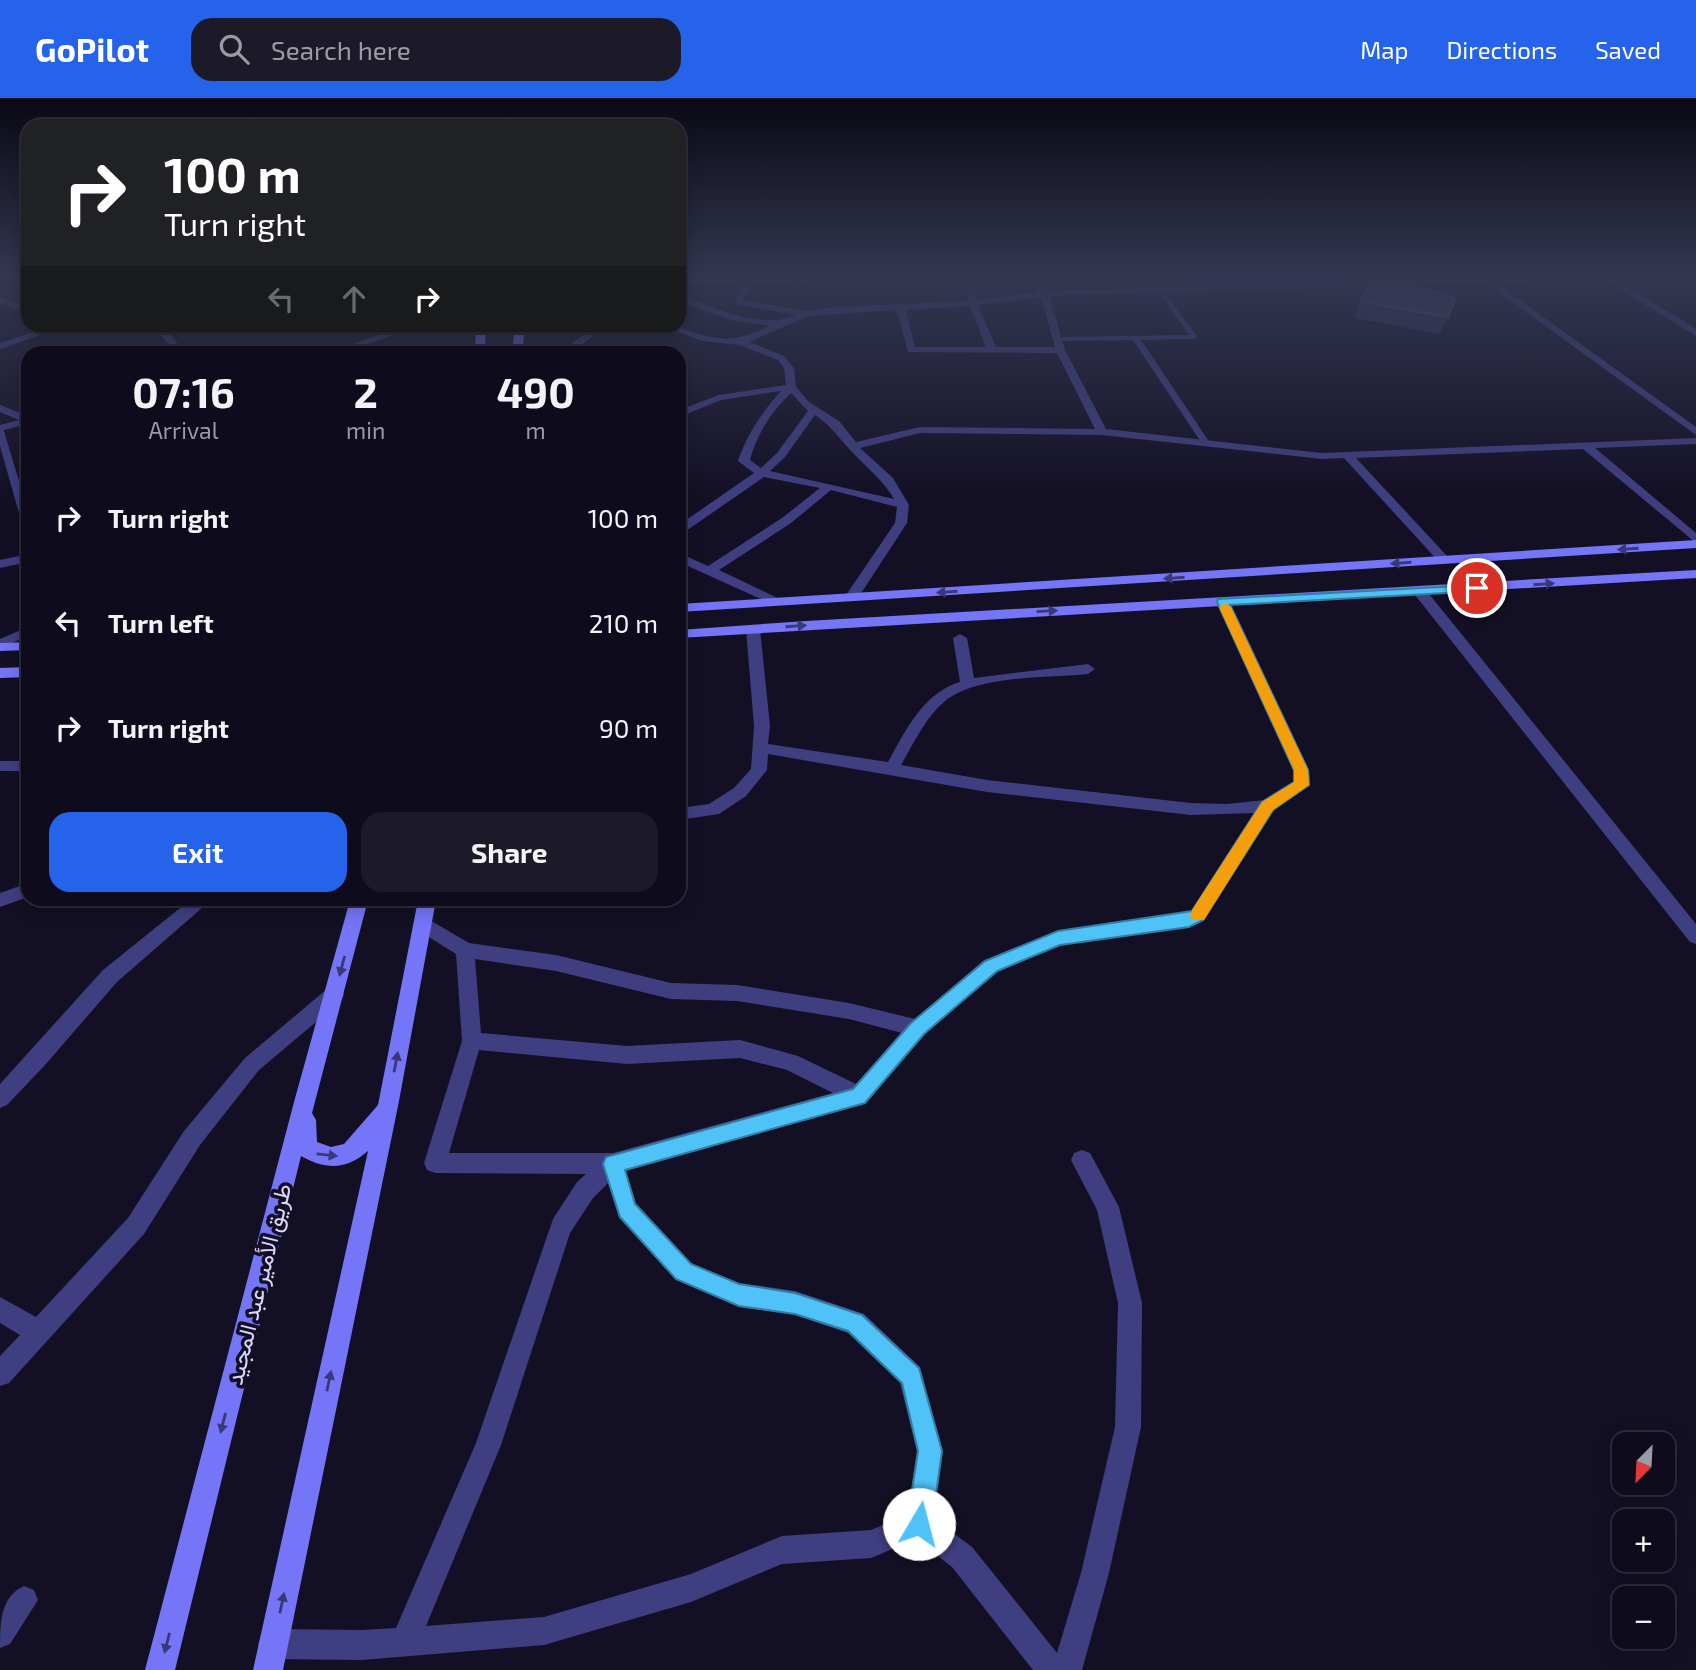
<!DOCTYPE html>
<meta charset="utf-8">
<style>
:root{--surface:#0e0c1c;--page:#1c1a29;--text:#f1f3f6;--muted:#9b9ba3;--line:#2e2c3b;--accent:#2563eb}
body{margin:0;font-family:"Exo 2",Vazirmatn,sans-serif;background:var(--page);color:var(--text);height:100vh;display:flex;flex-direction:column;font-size:26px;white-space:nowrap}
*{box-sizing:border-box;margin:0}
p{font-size:23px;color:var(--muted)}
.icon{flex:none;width:38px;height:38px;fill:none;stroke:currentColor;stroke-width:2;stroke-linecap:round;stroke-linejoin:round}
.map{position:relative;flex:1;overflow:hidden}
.details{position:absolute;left:21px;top:248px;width:665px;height:560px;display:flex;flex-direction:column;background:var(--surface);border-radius:21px;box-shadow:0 4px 18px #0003,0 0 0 2px var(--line)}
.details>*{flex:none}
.guide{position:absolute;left:21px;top:21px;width:665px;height:214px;border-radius:21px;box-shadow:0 4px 18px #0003,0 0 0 2px var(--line);background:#202124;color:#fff;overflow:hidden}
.needle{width:46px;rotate:204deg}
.tools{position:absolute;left:1612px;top:1334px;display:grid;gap:14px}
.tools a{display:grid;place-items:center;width:63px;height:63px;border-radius:14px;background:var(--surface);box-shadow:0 4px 18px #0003,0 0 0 2px var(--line);font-size:35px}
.pin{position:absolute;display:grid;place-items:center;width:60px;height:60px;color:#fff;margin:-30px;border:4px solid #fff;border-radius:50%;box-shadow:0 2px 7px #0007}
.me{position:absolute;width:77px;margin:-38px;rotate:8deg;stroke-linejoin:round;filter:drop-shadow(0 0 5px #0008)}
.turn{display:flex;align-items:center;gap:24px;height:147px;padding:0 28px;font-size:32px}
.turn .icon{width:91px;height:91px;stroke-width:2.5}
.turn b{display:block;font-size:49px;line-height:60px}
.lanes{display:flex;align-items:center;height:66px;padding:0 28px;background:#0003;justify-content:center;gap:35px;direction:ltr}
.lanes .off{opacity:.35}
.eta{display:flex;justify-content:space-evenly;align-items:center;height:119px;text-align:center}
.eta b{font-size:42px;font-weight:700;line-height:49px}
.button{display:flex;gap:14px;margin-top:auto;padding:14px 28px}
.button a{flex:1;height:80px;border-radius:21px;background:var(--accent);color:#fff;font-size:28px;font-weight:700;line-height:80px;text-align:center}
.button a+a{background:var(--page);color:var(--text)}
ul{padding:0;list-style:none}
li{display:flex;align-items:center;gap:21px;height:105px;padding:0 28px}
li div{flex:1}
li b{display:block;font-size:26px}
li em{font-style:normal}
header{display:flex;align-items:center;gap:42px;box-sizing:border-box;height:98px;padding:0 35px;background:var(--accent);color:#fff}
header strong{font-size:33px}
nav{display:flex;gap:38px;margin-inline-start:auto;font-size:24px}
.search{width:490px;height:63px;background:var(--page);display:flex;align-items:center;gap:18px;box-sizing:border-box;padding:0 24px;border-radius:21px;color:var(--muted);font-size:26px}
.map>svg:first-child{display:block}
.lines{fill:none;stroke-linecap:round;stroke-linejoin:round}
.service{fill:#3f3e81;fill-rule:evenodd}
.minor{fill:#3f3e81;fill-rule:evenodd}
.secondary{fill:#7475f7;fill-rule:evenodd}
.wall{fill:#312b52}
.building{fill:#433d64;stroke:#5b567c;stroke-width:2}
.oneway{fill:#3a3879}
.route{fill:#4fc3f7;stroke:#337fa1;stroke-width:2}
.slow{fill:#f59e0b}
.labels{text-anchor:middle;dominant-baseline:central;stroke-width:7;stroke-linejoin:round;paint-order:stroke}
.near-street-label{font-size:23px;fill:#dad7fd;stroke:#131025}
</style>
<header>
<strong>GoPilot</strong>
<div class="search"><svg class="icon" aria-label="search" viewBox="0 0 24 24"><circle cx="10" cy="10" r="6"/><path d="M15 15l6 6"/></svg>Search here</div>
<nav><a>Map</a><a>Directions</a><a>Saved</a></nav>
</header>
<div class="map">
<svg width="1696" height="1572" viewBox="0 0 1696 1572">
<rect width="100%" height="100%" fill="#131025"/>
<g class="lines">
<g class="service">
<polygon points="1157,191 1161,191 1198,239 1194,241 1141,242 1210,345 1209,347 1203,347 1133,242 1056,243 1052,241 1056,239 1189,237"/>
<polygon points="0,330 4,333 28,413 28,424 21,422 0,348"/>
</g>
<g class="minor">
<path d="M679,179H751L797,182L826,179L797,188L751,186L743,202L806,213L834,209L968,203L970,179H978L976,202L1038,194L1033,186L1041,179H1050L1042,187L1046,193L1487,179H1612L1696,231V238L1602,180L1496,185L1696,329V337L1486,185L1049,198L1065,252L1106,331L1322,355L1696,340V346L1595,350L1696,435V445L1583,351L1356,360L1448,459L1450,462L1444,466L1440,465L1344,360L1322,361L1102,337L920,335L860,350L893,380L909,407L907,425L856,503H846L844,500L895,425L897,409L831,392L791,425L719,472L786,504L784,507H774L679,464V455L708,468L782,420L820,390L764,379L683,435L679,436V427L754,375L738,363C747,336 762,314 781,293L721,302L679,319V312L719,297L786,287L784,270L778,262L739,247L702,243L664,228C680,227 692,235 707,238C733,244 747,238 770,228L731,222L679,203V197C716,209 758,233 796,217L735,206L743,186L679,185ZM1041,199L1055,249H996L978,207ZM970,208L986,249H915L906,212ZM897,212L908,254L1057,255L1095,331L920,329L856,344L839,323L809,304L796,289L794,270L784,258L749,244L808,218ZM791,295L808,313L777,355L761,370L750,362C757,336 771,314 791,295ZM815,317C832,328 840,342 854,356C869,372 883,382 894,401L770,373L785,359Z"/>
<polygon points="0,199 28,209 28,215 0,205"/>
<polygon points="53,228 66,228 0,251 0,245"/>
<polygon points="163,228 172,228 171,237 185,256 176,256 161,237"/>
<polygon points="406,228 419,228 339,256 324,256"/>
<polygon points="597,228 607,228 578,249 599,256 568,252 568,248"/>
<polygon points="0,307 28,318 28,326 0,333 0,327 19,322 0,314"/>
<polygon points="28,456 28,464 0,470 0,462"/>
<polygon points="1420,490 1425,491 1696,826 1696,846 1690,844 1415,497 1415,491"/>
<path d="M1223,500L1230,504L1309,672L1310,687L1274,712L1204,823L1189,829L1060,847L998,874L925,936L866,1005L626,1073L636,1105L692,1166L739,1185L795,1193L864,1216L920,1269L943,1353L933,1420L972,1449L1057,1555L1081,1475L1115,1329L1118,1205L1097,1112L1071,1062L1074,1055L1082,1052L1090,1055L1119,1109L1142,1205L1141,1329L1109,1475L1082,1572H1033L952,1469L916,1441L871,1460L782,1466L691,1504L544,1547L362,1562L273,1561L263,1556L258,1546L263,1536L273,1531L362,1532L396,1530L476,1345L553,1121L577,1084L586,1076L435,1075L427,1072L424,1065L462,943L456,856L416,831L413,826L416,821L422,819L428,821L469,845L556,857L671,885L737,887L849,905L915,921L984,862L1052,835L1187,815L1192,813L1255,715L1191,717L987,694L768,656L767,672L746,698L719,716L679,722V710L709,706L734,690L751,671L754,628L746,531L753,527L760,531L770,628L768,646L888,664C906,632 923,595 960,584L953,540L960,536L967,540L974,580L1088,566L1095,571L1088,576C1048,580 975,577 944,604C925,620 914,645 901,667L987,682L1191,705L1227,706L1265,702L1294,685L1293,672L1216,504ZM475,861L556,873L671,901L737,903L849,921L902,935L856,986L798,958L740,942L627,948L481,935ZM479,952L627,966L740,960L787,972L833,995L613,1055H449ZM608,1085L619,1120L676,1182L739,1209L795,1217L848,1235L900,1285L917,1353L907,1417L871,1432L782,1438L691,1476L544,1519L426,1528L501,1347L570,1135L593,1100Z"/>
<polygon points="28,529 28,538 0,550 0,541"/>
<rect x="0" y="663" width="28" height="10"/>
<polygon points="28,785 28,799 0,809 0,795"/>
<polygon points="190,802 211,802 117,884 45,967 7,1007 0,1010 0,986 103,872"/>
<polygon points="334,889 341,891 344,897 341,903 259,972 200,1047 144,1136 9,1285 0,1288 0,1258 20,1237 0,1225 0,1199 36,1219 128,1120 184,1033 245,960 327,891"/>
<path d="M24,1488L34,1492L38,1502L10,1546L0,1550C0,1525 0,1499 24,1488Z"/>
</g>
<g class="secondary">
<polygon points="476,228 486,228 485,256 475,256"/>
<polygon points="515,228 525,228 522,256 512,256"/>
<polygon points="1696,442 1696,450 679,514 679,506"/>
<polygon points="1696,472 1696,480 679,540 679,532 806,523"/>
<polygon points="28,544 28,552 0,553 0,545"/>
<polygon points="28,569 28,579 0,580 0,570"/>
<path d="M350,802H368L312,1015L316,1022L317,1044L331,1049L344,1046L378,1007L418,802H436L399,1003L283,1572H253L368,1053C346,1072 326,1072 301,1058L175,1572H145L294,1004Z"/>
</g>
</g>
<polygon class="wall" points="1360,203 1448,219 1440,236 1354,220"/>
<polygon class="building" points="1382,184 1436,193 1455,201 1448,219 1360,203 1369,187"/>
<defs><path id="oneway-solid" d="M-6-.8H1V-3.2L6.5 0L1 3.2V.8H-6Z" transform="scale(1.75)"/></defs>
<g class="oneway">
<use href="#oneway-solid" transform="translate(1628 451) rotate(176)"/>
<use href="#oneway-solid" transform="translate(1401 465) rotate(176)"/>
<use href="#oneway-solid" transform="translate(1174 480) rotate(176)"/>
<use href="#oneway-solid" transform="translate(1544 486) rotate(-4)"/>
<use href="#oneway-solid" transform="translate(947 494) rotate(176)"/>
<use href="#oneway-solid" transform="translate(1047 513) rotate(-3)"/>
<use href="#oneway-solid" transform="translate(796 528) rotate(-4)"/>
<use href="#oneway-solid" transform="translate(342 868) rotate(105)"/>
<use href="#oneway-solid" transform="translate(396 964) rotate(-79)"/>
<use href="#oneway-solid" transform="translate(327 1057) rotate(6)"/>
<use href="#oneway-solid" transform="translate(329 1283) rotate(-78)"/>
<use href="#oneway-solid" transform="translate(223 1325) rotate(104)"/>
<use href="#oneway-solid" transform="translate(282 1505) rotate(-78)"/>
<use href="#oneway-solid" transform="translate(167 1545) rotate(104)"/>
</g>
<linearGradient id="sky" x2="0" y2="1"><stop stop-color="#0a0914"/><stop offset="0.45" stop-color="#333751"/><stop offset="1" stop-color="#333751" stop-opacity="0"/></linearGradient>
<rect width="1696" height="399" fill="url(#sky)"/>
<polygon class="route" points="1477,487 1483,490 1482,493 1230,507 1308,672 1309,687 1273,712 1203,822 1189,829 1060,847 997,873 924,936 865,1005 625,1072 635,1106 691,1166 739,1186 795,1195 862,1217 919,1270 942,1353 932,1426 928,1435 919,1439 911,1435 907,1426 918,1353 902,1285 848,1233 795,1216 739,1208 676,1181 620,1119 603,1066 606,1059 853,991 911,925 985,863 1058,833 1192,813 1262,704 1294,684 1294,672 1217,504 1218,501"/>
<polygon class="slow" points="1225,505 1231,509 1308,672 1309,687 1273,712 1204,822 1192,822 1190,817 1192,812 1262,704 1294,684 1294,672 1219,509"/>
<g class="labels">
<g class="near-street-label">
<text transform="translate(258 1186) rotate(-76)">طريق الأمير عبد المجيد</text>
</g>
</g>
</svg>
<div class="tools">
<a><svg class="needle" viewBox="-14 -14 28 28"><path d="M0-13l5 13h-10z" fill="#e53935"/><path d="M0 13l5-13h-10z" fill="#9b9ba3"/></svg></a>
<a>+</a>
<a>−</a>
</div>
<div class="pin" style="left:1477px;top:490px;background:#d93025"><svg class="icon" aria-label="arrive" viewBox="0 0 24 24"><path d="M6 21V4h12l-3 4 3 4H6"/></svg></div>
<svg class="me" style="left:919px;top:1426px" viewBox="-20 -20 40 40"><circle r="19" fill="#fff"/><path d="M0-13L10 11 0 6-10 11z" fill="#4fc3f7"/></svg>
<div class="guide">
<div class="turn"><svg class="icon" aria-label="right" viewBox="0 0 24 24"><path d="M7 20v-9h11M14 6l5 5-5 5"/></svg><div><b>100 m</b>Turn right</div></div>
<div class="lanes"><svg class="icon off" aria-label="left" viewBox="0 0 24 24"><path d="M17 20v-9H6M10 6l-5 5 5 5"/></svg><svg class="icon off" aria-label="ahead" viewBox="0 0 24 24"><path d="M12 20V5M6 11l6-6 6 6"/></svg><svg class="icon" aria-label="right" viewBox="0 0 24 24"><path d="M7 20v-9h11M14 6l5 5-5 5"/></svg></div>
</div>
<section class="details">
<div class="eta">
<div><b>07:16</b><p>Arrival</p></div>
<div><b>2</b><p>min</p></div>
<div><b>490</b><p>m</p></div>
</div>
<ul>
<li><svg class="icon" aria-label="right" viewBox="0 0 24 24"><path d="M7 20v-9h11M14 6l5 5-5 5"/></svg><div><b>Turn right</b></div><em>100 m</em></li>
<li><svg class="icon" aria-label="left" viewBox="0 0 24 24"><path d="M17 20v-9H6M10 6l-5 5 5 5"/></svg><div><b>Turn left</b></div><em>210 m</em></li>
<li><svg class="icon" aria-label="right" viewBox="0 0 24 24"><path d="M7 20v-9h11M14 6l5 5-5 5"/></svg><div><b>Turn right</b></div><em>90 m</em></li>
</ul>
<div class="button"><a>Exit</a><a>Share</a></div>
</section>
</div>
